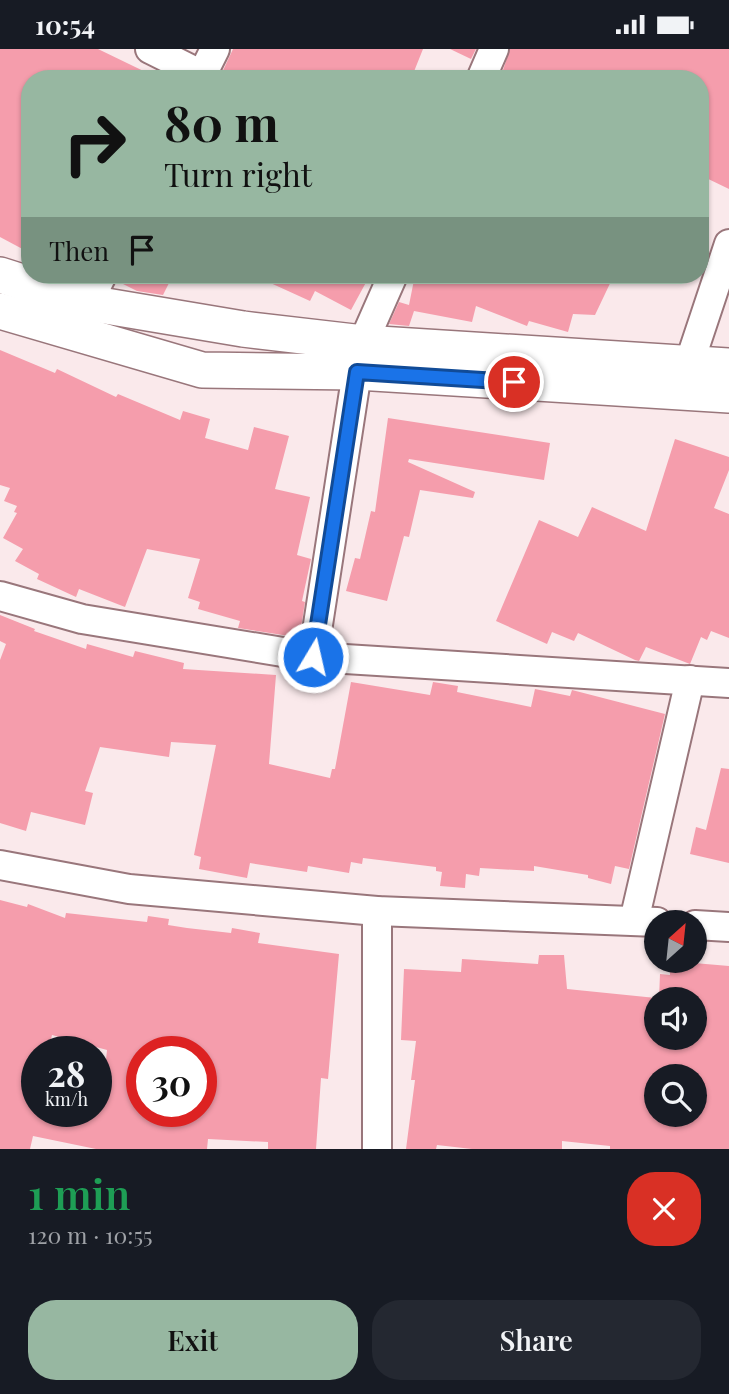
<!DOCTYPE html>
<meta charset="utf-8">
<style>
:root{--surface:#171b24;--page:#242831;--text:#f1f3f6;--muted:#9ea1a6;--accent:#97b7a1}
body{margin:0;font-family:"Playfair Display",serif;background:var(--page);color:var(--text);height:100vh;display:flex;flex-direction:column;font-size:26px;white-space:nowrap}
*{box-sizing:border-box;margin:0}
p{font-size:23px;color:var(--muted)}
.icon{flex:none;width:38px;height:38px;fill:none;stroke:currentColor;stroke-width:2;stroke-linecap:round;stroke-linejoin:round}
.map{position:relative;height:1100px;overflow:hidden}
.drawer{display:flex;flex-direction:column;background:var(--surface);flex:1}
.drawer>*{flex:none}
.top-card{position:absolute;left:21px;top:21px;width:688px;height:214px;border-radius:28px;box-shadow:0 2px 5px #0004;background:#97b7a1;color:#111;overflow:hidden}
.needle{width:46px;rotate:27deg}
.tools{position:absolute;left:644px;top:861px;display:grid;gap:14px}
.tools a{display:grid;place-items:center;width:63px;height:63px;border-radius:50%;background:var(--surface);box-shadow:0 2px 5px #0004;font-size:35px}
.speed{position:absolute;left:21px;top:987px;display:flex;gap:14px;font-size:35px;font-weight:700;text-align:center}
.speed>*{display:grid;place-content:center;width:91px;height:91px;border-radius:50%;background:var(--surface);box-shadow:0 2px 5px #0004;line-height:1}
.speed small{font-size:18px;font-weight:400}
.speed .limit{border:10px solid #d22;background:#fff;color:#111}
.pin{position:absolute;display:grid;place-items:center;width:60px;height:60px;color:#fff;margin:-30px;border:4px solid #fff;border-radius:50%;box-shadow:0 2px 7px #0007}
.me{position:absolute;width:77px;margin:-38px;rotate:9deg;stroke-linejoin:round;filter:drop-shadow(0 0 5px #0008)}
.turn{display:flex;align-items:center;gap:24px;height:147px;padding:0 28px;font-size:32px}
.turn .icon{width:91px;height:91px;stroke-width:2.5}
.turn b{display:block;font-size:49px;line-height:60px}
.then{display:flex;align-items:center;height:66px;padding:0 28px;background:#0003;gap:14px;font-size:26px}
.round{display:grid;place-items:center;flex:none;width:74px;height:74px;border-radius:28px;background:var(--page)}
.head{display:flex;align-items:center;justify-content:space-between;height:119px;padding:0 28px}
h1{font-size:42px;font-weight:600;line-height:52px;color:#1e9e55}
.button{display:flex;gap:14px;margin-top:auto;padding:14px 28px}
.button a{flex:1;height:80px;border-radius:28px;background:var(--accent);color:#111;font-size:28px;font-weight:600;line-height:80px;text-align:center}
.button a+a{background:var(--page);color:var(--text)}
.status{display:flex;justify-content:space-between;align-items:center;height:49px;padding:0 35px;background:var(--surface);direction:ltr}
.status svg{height:19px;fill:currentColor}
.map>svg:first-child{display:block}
.building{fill:#f59dac;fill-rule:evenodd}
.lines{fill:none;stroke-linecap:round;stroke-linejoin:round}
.minor-casing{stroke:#99767b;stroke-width:32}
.tertiary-casing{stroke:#99767b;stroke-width:38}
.minor{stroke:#fff;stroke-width:28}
.tertiary{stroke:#fff;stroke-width:35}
.route-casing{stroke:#114b97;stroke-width:18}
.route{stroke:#1a73e8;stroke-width:12}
</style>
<div class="status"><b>10:54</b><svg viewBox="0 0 49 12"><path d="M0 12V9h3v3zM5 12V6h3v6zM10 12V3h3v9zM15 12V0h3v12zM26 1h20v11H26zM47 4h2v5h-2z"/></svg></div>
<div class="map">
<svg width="729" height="1100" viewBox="0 0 729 1100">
<rect width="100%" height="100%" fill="#fae9eb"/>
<g class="building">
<polygon points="0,0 98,0 160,30 30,30 30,204 0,188"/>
<polygon points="233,0 423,0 411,30 219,30"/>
<polygon points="450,0 476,0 471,10"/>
<polygon points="510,0 729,0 729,140 700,126 700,30 506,30 501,27"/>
<polygon points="119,226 173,226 163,246 137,242 117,232"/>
<polygon points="253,226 370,226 351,261 315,242 310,252"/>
<polygon points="415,226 614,226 595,266 573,265 568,283 529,272 527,277 476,257 472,273 414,262 409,277 389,275 399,253 409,256"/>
<polygon points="0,301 55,324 57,320 116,348 118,345 180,371 183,362 210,370 205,389 248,401 254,378 289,387 275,440 310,448 297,506 311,510 302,552 305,553 300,585 290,582 289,587 238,579 240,572 198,560 200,553 188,549 200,510 147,500 125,558 79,540 76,548 37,530 39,525 15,512 23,500 3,489 17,464 14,463 17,457 4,452 10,439 0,436"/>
<polygon points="388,369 550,394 544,431 409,410 408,413 475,443 473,449 420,441 409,488 404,487 387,552 346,542 355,509 360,510 371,462 375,463"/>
<polygon points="675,390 729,408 729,421 714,459 729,465 729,589 711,582 707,591 701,588 690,615 646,598 639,612 635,611 578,584 574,592 552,583 547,595 496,572 539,471 578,488 592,458 646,482"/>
<polygon points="0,566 35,580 34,582 86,600 87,595 133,608 135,602 184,614 183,620 276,626 269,715 330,729 332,720 335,720 351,633 430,646 433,633 458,637 457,643 531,658 535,640 570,647 572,641 665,665 629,820 615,817 611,835 588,829 588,826 534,817 534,822 480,819 479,827 466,825 465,839 440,837 442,823 436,822 436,818 363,809 362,815 351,813 349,824 308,817 307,823 250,814 247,829 199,820 201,808 194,806 216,696 171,693 169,708 100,698 85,742 93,744 85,776 31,763 26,782 0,774 0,611 6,595 0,592"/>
<polygon points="721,719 729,720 729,814 690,805 696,778 706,781"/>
<path d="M0,851L27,858L28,855L65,869L66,864L147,873L148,867L169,870L168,876L187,879L231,884L232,879L260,884L258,894L339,905L328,1030L321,1029L316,1100H268V1093L208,1090L207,1100H96L33,1087L30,1100H0ZM52,986L107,1001L101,1062H37V1003H48ZM142,1003H201V1062H142Z"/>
<path d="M539,906H564L567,940L656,949V989H695V950H659L660,925L670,926V916L694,917V914L729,917V1100H610V1097L562,1092V1100H472L437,1096L436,1100H406L415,1031H411L416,992L401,991L404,920L461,923L462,910L538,915ZM656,1027H695V1066H656Z"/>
</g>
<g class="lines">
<defs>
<g id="minor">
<polyline points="150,0 202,26"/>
<polyline points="200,30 215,0"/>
<polyline points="481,30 494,0"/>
<polyline points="88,254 102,226"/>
<polyline points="363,294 393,226"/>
<polyline points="689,315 729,195"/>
<polyline points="0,547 82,570 313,608 729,634"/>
<polyline points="313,608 357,323"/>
<polyline points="0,816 129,840 377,862 657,873"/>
<polyline points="634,872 690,631"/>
<polyline points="695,876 729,878"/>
<polyline points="377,1100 377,862"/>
</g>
<g id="tertiary">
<polyline points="0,226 88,254 243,280 363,294 729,317"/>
<polyline points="0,262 202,321 357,323 729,346"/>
</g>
</defs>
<use href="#minor" class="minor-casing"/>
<use href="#tertiary" class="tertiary-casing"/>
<use href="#minor" class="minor"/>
<use href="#tertiary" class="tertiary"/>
</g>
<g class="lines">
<defs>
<polyline id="route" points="313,608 357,323 514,333"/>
</defs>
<use href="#route" class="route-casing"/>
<use href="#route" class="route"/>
</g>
</svg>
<div class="tools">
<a><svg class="needle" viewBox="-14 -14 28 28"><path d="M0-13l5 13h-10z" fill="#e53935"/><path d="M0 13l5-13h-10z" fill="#9ea1a6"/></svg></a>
<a><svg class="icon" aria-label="sound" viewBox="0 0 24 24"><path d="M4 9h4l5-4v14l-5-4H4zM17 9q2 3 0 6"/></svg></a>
<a><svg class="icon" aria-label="search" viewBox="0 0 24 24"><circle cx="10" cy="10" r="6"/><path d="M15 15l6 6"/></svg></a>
</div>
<div class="speed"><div>28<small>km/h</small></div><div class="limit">30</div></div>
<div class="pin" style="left:514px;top:333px;background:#d93025"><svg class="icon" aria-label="arrive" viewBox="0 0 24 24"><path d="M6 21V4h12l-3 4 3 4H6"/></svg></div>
<svg class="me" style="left:313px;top:608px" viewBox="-20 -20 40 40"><circle r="17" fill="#1a73e8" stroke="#fff" stroke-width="3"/><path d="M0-11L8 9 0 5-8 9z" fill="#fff"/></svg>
<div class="top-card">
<div class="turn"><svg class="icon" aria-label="right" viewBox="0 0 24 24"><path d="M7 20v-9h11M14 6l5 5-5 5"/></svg><div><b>80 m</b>Turn right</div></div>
<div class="then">Then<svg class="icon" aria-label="arrive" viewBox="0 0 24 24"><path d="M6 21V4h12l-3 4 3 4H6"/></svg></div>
</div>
</div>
<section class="drawer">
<div class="head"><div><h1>1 min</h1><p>120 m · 10:55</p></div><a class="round" style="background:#d93025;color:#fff"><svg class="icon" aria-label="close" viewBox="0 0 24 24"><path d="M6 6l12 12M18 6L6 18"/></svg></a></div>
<div class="button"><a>Exit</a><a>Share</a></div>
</section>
